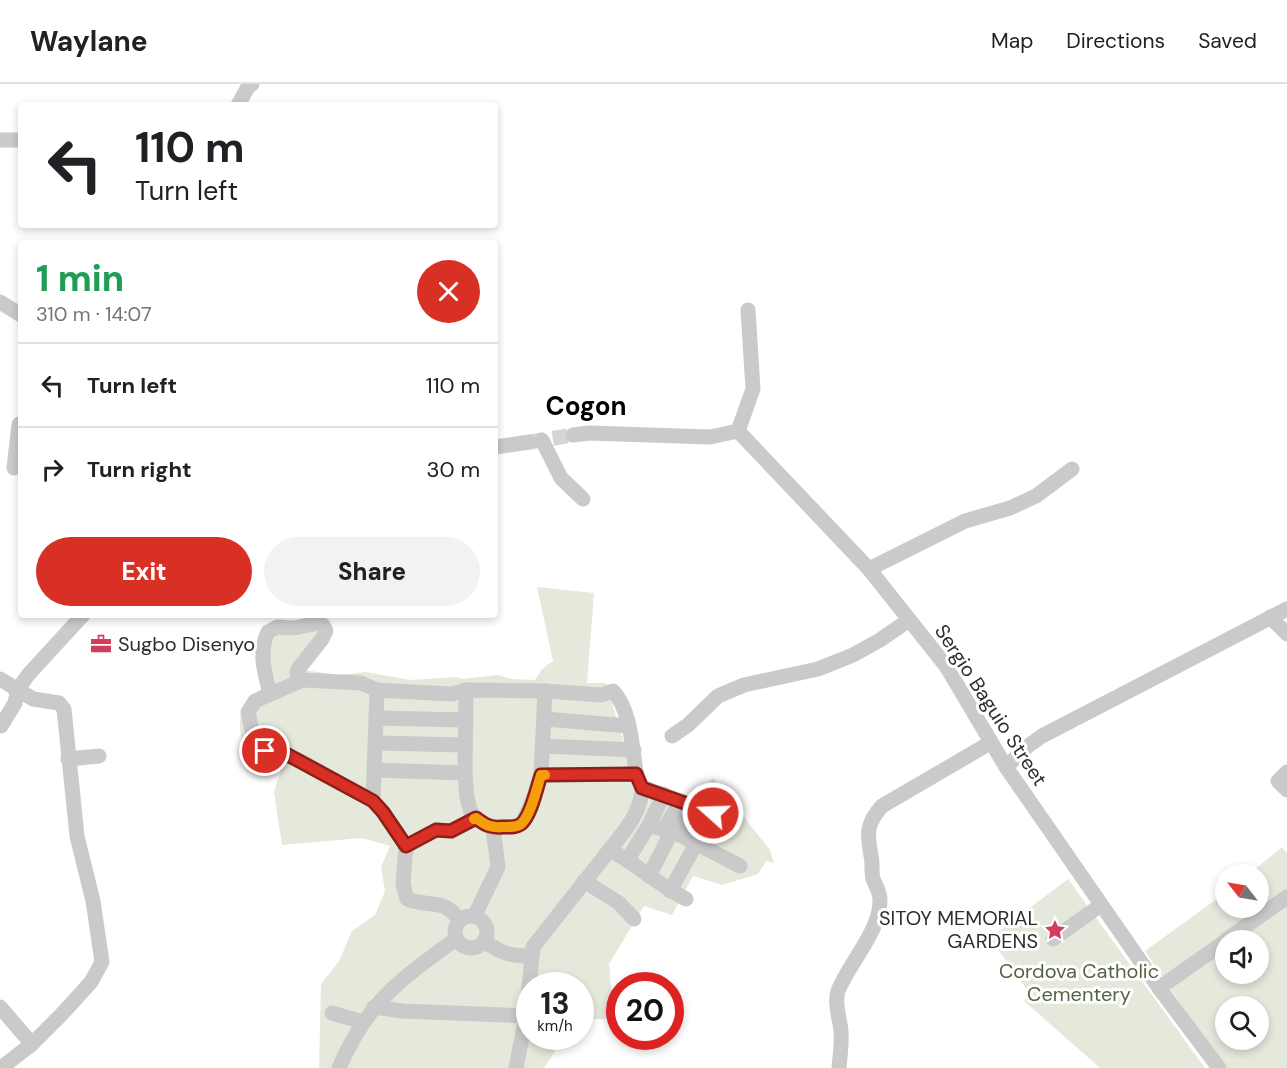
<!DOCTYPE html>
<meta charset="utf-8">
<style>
:root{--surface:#fff;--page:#f2f2f2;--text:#202124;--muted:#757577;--line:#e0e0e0;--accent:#d93025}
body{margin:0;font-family:"DM Sans",sans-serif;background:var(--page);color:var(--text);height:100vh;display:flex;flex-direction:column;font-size:22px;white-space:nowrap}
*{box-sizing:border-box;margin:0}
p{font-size:20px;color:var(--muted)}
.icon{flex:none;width:33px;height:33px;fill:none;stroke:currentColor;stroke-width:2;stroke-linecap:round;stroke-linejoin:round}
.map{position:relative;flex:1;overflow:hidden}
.drawer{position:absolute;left:18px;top:156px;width:480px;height:378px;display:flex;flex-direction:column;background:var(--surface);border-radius:6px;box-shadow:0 3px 9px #0003}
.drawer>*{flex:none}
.banner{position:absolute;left:18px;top:18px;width:480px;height:126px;border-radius:6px;box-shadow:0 3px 9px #0003;background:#fff;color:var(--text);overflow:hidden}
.needle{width:39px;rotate:301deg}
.buttons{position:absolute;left:1215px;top:780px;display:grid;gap:12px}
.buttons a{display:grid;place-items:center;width:54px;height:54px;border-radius:50%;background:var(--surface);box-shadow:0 3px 9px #0003;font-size:30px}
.speed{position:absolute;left:516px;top:888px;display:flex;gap:12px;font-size:30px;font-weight:700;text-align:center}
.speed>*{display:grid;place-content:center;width:78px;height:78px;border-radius:50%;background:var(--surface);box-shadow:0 3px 9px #0003;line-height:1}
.speed small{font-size:15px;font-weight:400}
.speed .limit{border:9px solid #d22;background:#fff;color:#111}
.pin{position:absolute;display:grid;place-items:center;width:51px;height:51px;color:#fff;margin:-26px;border:3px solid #fff;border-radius:50%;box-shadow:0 2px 6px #0007}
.me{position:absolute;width:66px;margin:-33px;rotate:290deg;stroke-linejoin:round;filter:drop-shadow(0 0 4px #0008)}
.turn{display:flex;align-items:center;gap:21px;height:126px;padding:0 18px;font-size:27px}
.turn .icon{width:78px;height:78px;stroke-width:2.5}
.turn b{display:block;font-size:42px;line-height:51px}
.round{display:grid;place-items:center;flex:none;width:63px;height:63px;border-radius:32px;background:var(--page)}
.head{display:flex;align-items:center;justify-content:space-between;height:102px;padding:0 18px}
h1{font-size:36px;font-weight:800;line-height:45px;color:#1e9e55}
.cta{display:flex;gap:12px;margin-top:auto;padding:12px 18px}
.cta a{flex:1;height:69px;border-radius:36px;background:var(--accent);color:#fff;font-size:24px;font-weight:800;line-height:69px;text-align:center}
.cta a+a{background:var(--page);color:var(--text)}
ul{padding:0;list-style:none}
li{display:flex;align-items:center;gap:18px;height:84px;padding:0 18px;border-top:2px solid var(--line)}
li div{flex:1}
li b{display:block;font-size:22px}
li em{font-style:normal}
header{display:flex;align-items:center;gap:36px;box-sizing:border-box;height:84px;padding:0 30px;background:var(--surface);border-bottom:2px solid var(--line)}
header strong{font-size:28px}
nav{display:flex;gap:33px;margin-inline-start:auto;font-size:21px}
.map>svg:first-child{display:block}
.green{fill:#e5e9dc;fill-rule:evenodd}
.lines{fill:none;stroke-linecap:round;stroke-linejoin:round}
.minor-tunnel{stroke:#d5d5d5;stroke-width:15;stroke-dasharray:15 8;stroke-linecap:butt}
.minor{stroke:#cacaca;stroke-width:15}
.route-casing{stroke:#8d1f18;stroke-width:15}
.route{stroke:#d93025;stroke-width:10}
.slow{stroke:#f59e0b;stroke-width:10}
.labels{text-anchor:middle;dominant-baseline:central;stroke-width:6;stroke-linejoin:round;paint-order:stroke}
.poi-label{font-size:20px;fill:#2d2d2d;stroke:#fff;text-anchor:start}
.street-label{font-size:20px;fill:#2d2d2d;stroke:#fff}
.park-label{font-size:20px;fill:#55643f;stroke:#fff}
.district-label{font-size:26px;font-weight:bold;fill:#000;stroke:#fff}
</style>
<header>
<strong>Waylane</strong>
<nav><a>Map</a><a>Directions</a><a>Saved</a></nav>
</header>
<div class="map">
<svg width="1287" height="984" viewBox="0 0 1287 984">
<rect width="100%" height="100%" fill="#fff"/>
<g class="green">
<path d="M537,503L594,509L587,599H606L635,695L699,721L703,715V706L713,694L770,766L774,779L766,777L758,790L722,801L693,792L672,831L644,822L609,880L614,935H581L580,902H530V952L564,953L544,984H319L321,900L339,877L352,847L375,831L385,807L381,783L390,762L362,754L282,761L274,708L284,677L253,672L243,665C238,635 236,624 263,604C254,580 251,567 265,544L325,539L303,586L339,591L366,588L411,596L456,593L462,595L498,591L511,595L535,596L542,585L553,577Z"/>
<path d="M1282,763L1287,769V984H1223L1145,867L1225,809L1226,824H1258V790H1249ZM1226,856H1258V890H1226ZM1226,922H1258V956H1226Z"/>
<polygon points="1068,795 1205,984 1100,984 1024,917 1030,910 990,854"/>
</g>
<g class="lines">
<polyline class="minor-tunnel" points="530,358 573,351"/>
<g class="minor">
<polyline points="238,21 248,3 252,0"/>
<polyline points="0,56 21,56"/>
<polyline points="0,218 21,231"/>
<polyline points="738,347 869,485 946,582 1006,683 1159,904 1219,984"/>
<polyline points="738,347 753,305 748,226"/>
<polyline points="573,351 589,349 710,353 738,347"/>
<polyline points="542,356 561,394 583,415"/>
<polyline points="495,363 530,358"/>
<polyline points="14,384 19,340"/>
<polyline points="869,485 965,437 1010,424 1036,412 1072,385"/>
<polyline points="1270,533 1287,550"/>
<polyline points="0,595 33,615 59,619 64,625 77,752 93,817 102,878 91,898 61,931 32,960 1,984"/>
<polyline points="466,606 465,689 467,714 471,728 476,734 484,740 493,744 516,742 522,739 530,723 541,691 545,607"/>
<path d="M270,610C265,590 258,568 268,548L277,543L294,544L319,539L323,541L326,547L322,555L299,584L297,588L299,597"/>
<polyline points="376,634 466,636"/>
<polyline points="545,635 628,642"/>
<polyline points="1,642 15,619 18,605 28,591 83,531"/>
<polyline points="672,652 688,641 718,612 744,601 818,585 853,571 880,556 909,536"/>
<polyline points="376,659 465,661"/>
<polyline points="543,662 634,666"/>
<polyline points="68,675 99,672"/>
<polyline points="1006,683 1028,662 1042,652 1287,525"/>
<polyline points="375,686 465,689"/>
<polyline points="1287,688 1278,697 1287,706"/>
<polyline points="541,691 637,690"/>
<polyline points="642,703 713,729"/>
<polyline points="373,717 377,606"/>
<polyline points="649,741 678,750 740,782"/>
<polyline points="664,745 681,717"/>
<polyline points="678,750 691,721"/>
<polyline points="406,762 436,746 451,747 476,734"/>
<path d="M610,766C637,780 658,801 686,815"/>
<polyline points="628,775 649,741 664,710"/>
<polyline points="649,792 671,749"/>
<polyline points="584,797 619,819 634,835"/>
<polyline points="670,807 713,729 715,707"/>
<polyline points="475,831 498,783 493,744"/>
<circle cx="471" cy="848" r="16"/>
<path d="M459,836C444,813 429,824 407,815L403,800L406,762L383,728L373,717L297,675C287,671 274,672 265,667C252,660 251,640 248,628L255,617L303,596L361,599L377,606L452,610L466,606L545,607L601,611L613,607C631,626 632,663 636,688C637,694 642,700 642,706C641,720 634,734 626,745L533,863L526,932L516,984"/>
<polyline points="1053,855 1101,821"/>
<polyline points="1226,856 1287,813"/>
<path d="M485,858C502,869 509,872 531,872"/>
<polyline points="1159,904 1226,857"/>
<polyline points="0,923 32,960"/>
<polyline points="374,923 402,927 526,932"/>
<polyline points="332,929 363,938"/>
<path d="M339,984C367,918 401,895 456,855"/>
<path d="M839,984C840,972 842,959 841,947C840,935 834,919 838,907C849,879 881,846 880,816C880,808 876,802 873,795C871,787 873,779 871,772C867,749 866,740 882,722L990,659"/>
</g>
</g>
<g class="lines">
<defs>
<path id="route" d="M265,667L288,671L373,717L383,728L406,762L436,746L451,747L476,734C485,741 491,744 502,743C508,743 516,744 521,740C531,732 537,703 541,691L636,690L642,704L713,729"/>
</defs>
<use href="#route" class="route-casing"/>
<use href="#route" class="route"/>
<path class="slow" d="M474,735L476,734C485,741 491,744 502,743C508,743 516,744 521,740C531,732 537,703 541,691H545"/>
</g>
<defs>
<symbol id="office-bare" viewBox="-9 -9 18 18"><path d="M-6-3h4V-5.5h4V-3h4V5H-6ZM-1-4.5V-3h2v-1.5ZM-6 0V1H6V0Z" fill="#d43e5e" stroke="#fff" stroke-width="2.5" paint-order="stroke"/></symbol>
<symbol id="sight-bare" viewBox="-9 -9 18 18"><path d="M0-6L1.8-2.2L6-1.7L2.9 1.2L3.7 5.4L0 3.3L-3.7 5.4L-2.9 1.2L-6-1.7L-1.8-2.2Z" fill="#d43e5e" stroke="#fff" stroke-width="2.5" paint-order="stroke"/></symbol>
</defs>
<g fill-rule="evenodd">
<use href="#office-bare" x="86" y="545" width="30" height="30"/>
<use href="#sight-bare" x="1040" y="831" width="30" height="30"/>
</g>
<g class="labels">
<g class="poi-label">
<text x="118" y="560">Sugbo Disenyo</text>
<text x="1038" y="834" text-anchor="end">SITOY MEMORIAL<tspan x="1038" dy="23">GARDENS</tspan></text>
</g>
<g class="street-label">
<text transform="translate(991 621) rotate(57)">Sergio Baguio Street</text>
</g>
<g class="park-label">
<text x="1079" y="887">Cordova Catholic<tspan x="1079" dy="23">Cementery</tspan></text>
</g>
<g class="district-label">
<text x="586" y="322">Cogon</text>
</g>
</g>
</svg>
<div class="buttons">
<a><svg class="needle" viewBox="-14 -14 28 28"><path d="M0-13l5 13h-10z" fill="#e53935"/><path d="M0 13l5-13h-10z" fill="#757577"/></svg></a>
<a><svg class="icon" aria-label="sound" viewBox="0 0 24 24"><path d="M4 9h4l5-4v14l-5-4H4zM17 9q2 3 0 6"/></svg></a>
<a><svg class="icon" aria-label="search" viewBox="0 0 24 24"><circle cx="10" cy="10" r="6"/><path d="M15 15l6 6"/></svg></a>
</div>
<div class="speed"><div>13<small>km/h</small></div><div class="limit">20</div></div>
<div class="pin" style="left:265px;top:667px;background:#d93025"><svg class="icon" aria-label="arrive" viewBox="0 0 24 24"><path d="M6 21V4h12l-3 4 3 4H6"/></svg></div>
<svg class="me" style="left:713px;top:729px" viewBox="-20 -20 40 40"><circle r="17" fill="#d93025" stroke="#fff" stroke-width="3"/><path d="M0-11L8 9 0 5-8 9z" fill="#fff"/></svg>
<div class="banner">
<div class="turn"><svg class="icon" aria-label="left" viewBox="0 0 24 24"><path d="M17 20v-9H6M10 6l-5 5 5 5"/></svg><div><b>110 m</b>Turn left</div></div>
</div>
<section class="drawer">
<div class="head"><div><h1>1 min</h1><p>310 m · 14:07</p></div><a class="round" style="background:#d93025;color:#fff"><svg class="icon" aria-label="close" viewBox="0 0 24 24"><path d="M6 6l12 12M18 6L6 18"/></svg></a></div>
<ul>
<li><svg class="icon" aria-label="left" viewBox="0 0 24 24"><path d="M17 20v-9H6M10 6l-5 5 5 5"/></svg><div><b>Turn left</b></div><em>110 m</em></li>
<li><svg class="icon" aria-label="right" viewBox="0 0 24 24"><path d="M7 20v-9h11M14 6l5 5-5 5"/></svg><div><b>Turn right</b></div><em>30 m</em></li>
</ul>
<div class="cta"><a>Exit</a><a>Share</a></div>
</section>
</div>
